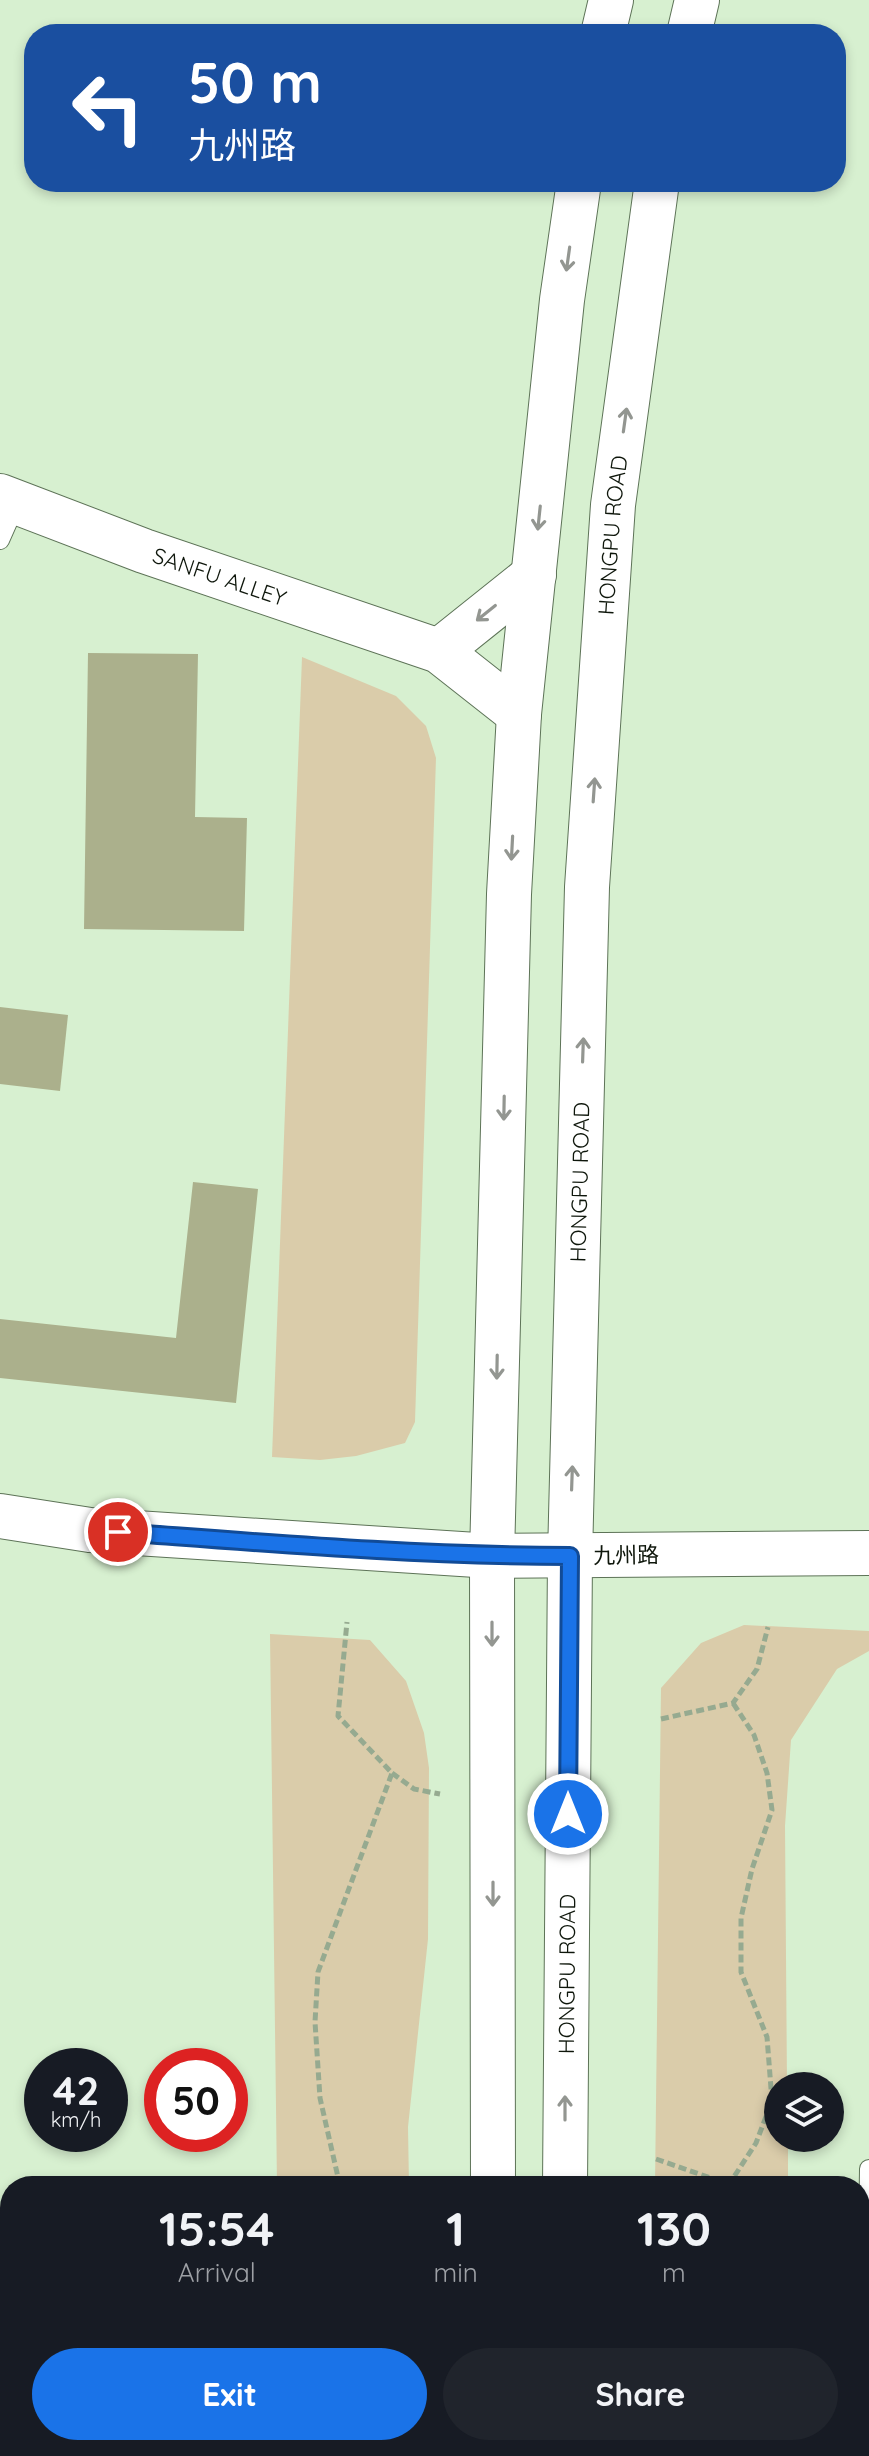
<!DOCTYPE html>
<meta charset="utf-8">
<style>
:root{--surface:#171b24;--page:#20242c;--text:#f1f3f6;--muted:#9ea1a6;--accent:#1a73e8}
body{margin:0;font-family:Quicksand,"Noto Sans SC",sans-serif;background:var(--page);color:var(--text);height:100vh;display:flex;flex-direction:column;font-size:30px;white-space:nowrap}
*{box-sizing:border-box;margin:0}
p{font-size:26px;color:var(--muted)}
.icon{flex:none;width:44px;height:44px;fill:none;stroke:currentColor;stroke-width:2;stroke-linecap:round;stroke-linejoin:round}
.map{position:relative;flex:1;overflow:hidden}
.drawer{position:absolute;left:0px;top:2176px;width:870px;height:280px;display:flex;flex-direction:column;background:var(--surface);border-radius:32px 32px 0 0;box-shadow:0 4px 12px #0003}
.drawer>*{flex:none}
.top-card{position:absolute;left:24px;top:24px;width:822px;height:168px;border-radius:32px;box-shadow:0 4px 12px #0003;background:#1a4fa0;color:#fff;overflow:hidden}
.buttons{position:absolute;left:764px;top:2072px;display:grid;gap:16px}
.buttons a{display:grid;place-items:center;width:80px;height:80px;border-radius:50%;background:var(--surface);box-shadow:0 4px 12px #0003;font-size:40px}
.speed{position:absolute;left:24px;top:2048px;display:flex;gap:16px;font-size:40px;font-weight:700;text-align:center}
.speed>*{display:grid;place-content:center;width:104px;height:104px;border-radius:50%;background:var(--surface);box-shadow:0 4px 12px #0003;line-height:1}
.speed small{font-size:20px;font-weight:400}
.speed .limit{border:12px solid #d22;background:#fff;color:#111}
.pin{position:absolute;display:grid;place-items:center;width:68px;height:68px;color:#fff;margin:-34px;border:4px solid #fff;border-radius:50%;box-shadow:0 2px 8px #0007}
.me{position:absolute;width:88px;margin:-44px;rotate:0deg;stroke-linejoin:round;filter:drop-shadow(0 0 6px #0008)}
.turn{display:flex;align-items:center;gap:28px;height:168px;padding:0 32px;font-size:36px}
.turn .icon{width:104px;height:104px;stroke-width:2.5}
.turn b{display:block;font-size:56px;line-height:68px}
.eta{display:flex;justify-content:space-evenly;align-items:center;height:136px;text-align:center}
.eta b{font-size:48px;font-weight:700;line-height:56px}
.button{display:flex;gap:16px;margin-top:auto;padding:16px 32px}
.button a{flex:1;height:92px;border-radius:48px;background:var(--accent);color:#fff;font-size:32px;font-weight:700;line-height:92px;text-align:center}
.button a+a{background:var(--page);color:var(--text)}
.map>svg:first-child{display:block}
.green{fill:#daccaa}
.building{fill:#abb08c}
.lines{fill:none;stroke-linecap:round;stroke-linejoin:round}
.lane-casing{stroke:#5d7357;stroke-width:20}
.secondary-casing{stroke:#5d7357;stroke-width:46}
.path{stroke:#96aa90;stroke-width:5;stroke-dasharray:8 4;stroke-linecap:butt}
.lane{stroke:#fff;stroke-width:18}
.secondary{stroke:#fff;stroke-width:44}
.oneway{stroke:#939691}
.route-casing{stroke:#114b97;stroke-width:20}
.route{stroke:#1a73e8;stroke-width:14}
.labels{text-anchor:middle;dominant-baseline:central;stroke-width:8;stroke-linejoin:round;paint-order:stroke}
.street-label{font-size:22px;fill:#0e160b;stroke:#fff}
</style>
<div class="map">
<svg width="869" height="2456" viewBox="0 0 869 2456">
<rect width="100%" height="100%" fill="#d7f0d0"/>
<g class="green">
<polygon points="302,657 396,696 426,726 436,758 415,1422 405,1443 356,1456 320,1460 272,1457"/>
<polygon points="744,1625 869,1631 869,1651 837,1669 791,1740 785,1826 787,2086 778,2086 778,2138 788,2138 788,2186 655,2186 661,1688 701,1643"/>
<polygon points="270,1634 370,1640 406,1681 424,1733 429,1768 428,1939 408,2127 409,2186 277,2186"/>
<polygon points="280,2446 430,2446 431,2456 281,2456"/>
<rect x="652" y="2446" width="138" height="10"/>
</g>
<g class="building">
<polygon points="88,653 198,654 195,817 247,818 244,931 84,929"/>
<polygon points="0,1007 68,1015 60,1091 0,1084"/>
<polygon points="193,1182 258,1189 236,1403 0,1378 0,1319 176,1338"/>
</g>
<g class="lines">
<defs>
<g id="lane">
<polyline points="0,540 16,504"/>
<polyline points="865,2456 869,2169"/>
</g>
<g id="secondary">
<polyline points="603,34 611,0"/>
<polyline points="689,34 697,0"/>
<path id="s1" d="M0,496L144,551L439,651L519,714"/>
<polyline points="439,651 534,575"/>
<polyline points="0,1516 90,1530 492,1556 869,1553"/>
<polyline points="493,2186 492,1556 509,894 519,714 562,300 579,182"/>
<path id="s2" d="M565,2186L570,1556L587,887L613,505L657,182"/>
<polyline points="566,2446 566,2456"/>
<polyline points="493,2456 494,2446"/>
</g>
</defs>
<use href="#lane" class="lane-casing"/>
<use href="#secondary" class="secondary-casing"/>
<g class="path">
<polyline points="661,1719 733,1703 757,1669 768,1627"/>
<polyline points="392,1773 414,1789 440,1794"/>
<polyline points="656,2159 728,2184"/>
<polyline points="340,2186 320,2098 315,2022 318,1972 392,1773 338,1716 347,1622"/>
<polyline points="728,2186 756,2143 772,2101 767,2037 741,1972 741,1918 752,1869 772,1810 767,1773 754,1735 733,1703"/>
<polyline points="394,2446 394,2456"/>
<polyline points="752,2446 761,2456"/>
<polyline points="699,2456 705,2446"/>
</g>
<use href="#lane" class="lane"/>
<use href="#secondary" class="secondary"/>
</g>
<defs><path id="oneway-shaft" d="M-6 0H5M1.5-3L5.5 0L1.5 3" fill="none" stroke-width="1.6" stroke-linecap="round" stroke-linejoin="round" transform="scale(2)"/></defs>
<g class="oneway">
<use href="#oneway-shaft" transform="translate(568 259) rotate(98)"/>
<use href="#oneway-shaft" transform="translate(625 420) rotate(-82)"/>
<use href="#oneway-shaft" transform="translate(539 518) rotate(96)"/>
<use href="#oneway-shaft" transform="translate(486 613) rotate(141)"/>
<use href="#oneway-shaft" transform="translate(594 790) rotate(-86)"/>
<use href="#oneway-shaft" transform="translate(512 848) rotate(93)"/>
<use href="#oneway-shaft" transform="translate(583 1050) rotate(-88)"/>
<use href="#oneway-shaft" transform="translate(504 1108) rotate(91)"/>
<use href="#oneway-shaft" transform="translate(497 1367) rotate(91)"/>
<use href="#oneway-shaft" transform="translate(572 1478) rotate(-88)"/>
<use href="#oneway-shaft" transform="translate(492 1634) rotate(90)"/>
<use href="#oneway-shaft" transform="translate(493 1894) rotate(90)"/>
<use href="#oneway-shaft" transform="translate(565 2108) rotate(-90)"/>
</g>
<g class="lines">
<defs>
<path id="route" d="M118,1532C268,1543 419,1556 570,1556L568,1814"/>
</defs>
<use href="#route" class="route-casing"/>
<use href="#route" class="route"/>
</g>
<g class="labels">
<g class="street-label">
<text stroke="none"><textPath href="#s2" startOffset="1652">HONGPU ROAD</textPath></text>
<text stroke="none"><textPath href="#s1" startOffset="234">SANFU ALLEY</textPath></text>
<text stroke="none"><textPath href="#s2" startOffset="1004">HONGPU ROAD</textPath></text>
<text transform="translate(626 1555) rotate(-1)">九州路</text>
<text stroke="none"><textPath href="#s2" startOffset="212">HONGPU ROAD</textPath></text>
</g>
</g>
</svg>
<div class="buttons">
<a><svg class="icon" aria-label="layers" viewBox="0 0 24 24"><path d="M12 4l9 5-9 5-9-5zM3 14l9 5 9-5"/></svg></a>
</div>
<div class="speed"><div>42<small>km/h</small></div><div class="limit">50</div></div>
<div class="pin" style="left:118px;top:1532px;background:#d93025"><svg class="icon" aria-label="arrive" viewBox="0 0 24 24"><path d="M6 21V4h12l-3 4 3 4H6"/></svg></div>
<svg class="me" style="left:568px;top:1814px" viewBox="-20 -20 40 40"><circle r="17" fill="#1a73e8" stroke="#fff" stroke-width="3"/><path d="M0-11L8 9 0 5-8 9z" fill="#fff"/></svg>
<div class="top-card">
<div class="turn"><svg class="icon" aria-label="left" viewBox="0 0 24 24"><path d="M17 20v-9H6M10 6l-5 5 5 5"/></svg><div><b>50 m</b>九州路</div></div>
</div>
<section class="drawer">
<div class="eta">
<div><b>15:54</b><p>Arrival</p></div>
<div><b>1</b><p>min</p></div>
<div><b>130</b><p>m</p></div>
</div>
<div class="button"><a>Exit</a><a>Share</a></div>
</section>
</div>
